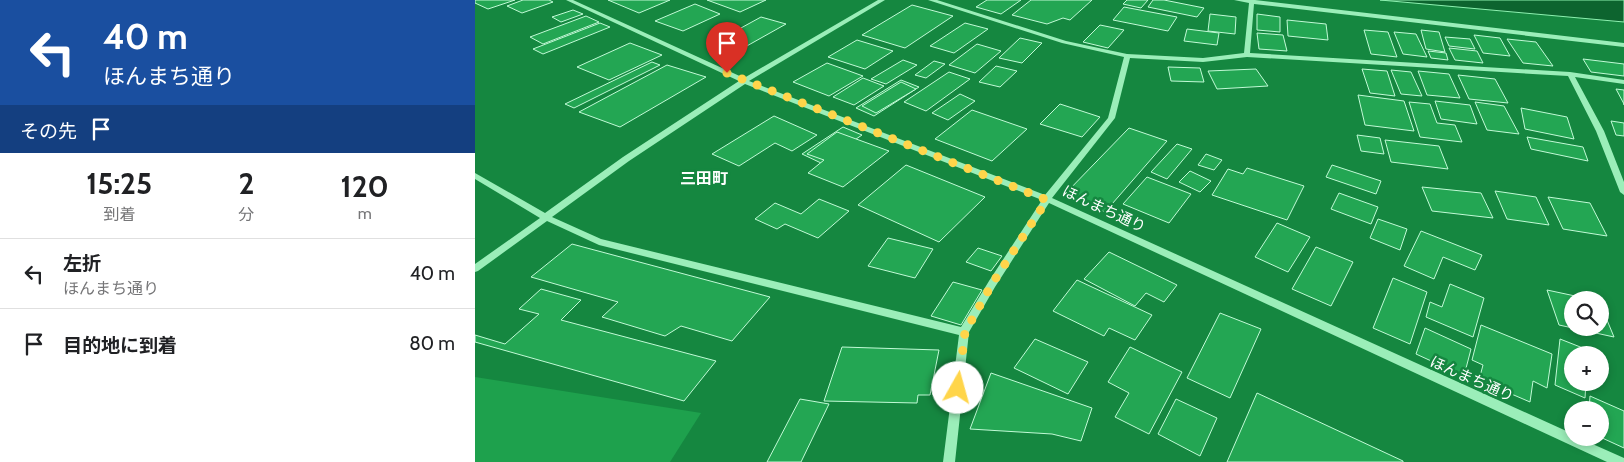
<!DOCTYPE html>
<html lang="ja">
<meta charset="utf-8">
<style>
:root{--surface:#fff;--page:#f2f2f2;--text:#202124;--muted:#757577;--line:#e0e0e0}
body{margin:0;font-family:Cabin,"Noto Sans JP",sans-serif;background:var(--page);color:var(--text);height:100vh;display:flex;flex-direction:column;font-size:19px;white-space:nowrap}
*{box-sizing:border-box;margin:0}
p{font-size:16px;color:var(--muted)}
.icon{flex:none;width:28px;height:28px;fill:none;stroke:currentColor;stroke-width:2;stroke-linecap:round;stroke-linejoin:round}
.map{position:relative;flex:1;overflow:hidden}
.sheet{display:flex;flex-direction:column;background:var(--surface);width:475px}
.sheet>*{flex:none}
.guide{background:#1a4fa0;color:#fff;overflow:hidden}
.buttons{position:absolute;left:1089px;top:291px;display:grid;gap:10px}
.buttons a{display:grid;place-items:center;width:45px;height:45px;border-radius:50%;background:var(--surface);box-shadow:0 2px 8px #0003;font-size:25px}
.pin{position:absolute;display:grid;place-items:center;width:42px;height:42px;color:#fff;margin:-51px -21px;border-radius:50% 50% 50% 0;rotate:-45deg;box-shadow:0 0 5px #0007}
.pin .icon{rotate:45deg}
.me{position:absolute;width:55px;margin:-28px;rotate:7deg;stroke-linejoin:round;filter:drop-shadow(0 0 4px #0008)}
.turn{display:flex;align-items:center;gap:18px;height:105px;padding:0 20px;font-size:22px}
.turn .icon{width:65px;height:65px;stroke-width:2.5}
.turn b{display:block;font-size:35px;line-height:42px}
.then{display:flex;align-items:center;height:48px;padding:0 20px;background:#0003;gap:10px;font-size:19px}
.eta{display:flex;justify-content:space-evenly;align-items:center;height:85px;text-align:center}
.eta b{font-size:30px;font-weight:700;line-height:35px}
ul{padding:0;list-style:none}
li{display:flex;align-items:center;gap:15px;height:70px;padding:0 20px;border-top:1px solid var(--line)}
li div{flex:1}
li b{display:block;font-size:19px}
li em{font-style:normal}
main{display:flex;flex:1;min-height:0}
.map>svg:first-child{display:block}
.green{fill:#1ea14d}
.water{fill:#0d642f;stroke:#8df1b0}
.building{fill:#23a653;stroke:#c1fad6}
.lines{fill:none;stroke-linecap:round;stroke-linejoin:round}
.minor{fill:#9beeb9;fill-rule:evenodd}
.route{stroke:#ffd54a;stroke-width:9;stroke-dasharray:0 16.2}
.labels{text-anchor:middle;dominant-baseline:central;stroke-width:5;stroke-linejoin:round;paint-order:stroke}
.street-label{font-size:15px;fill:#fff;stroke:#158740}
.neighbourhood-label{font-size:16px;font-weight:bold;fill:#fff;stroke:#158740}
</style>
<main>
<section class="sheet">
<div class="guide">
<div class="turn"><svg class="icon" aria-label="left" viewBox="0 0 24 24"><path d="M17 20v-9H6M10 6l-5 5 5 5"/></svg><div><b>40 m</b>ほんまち通り</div></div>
<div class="then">その先<svg class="icon" aria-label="arrive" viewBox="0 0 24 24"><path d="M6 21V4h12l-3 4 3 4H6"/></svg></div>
</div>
<div class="eta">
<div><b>15:25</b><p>到着</p></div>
<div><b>2</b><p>分</p></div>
<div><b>120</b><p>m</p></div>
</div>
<ul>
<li><svg class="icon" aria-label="left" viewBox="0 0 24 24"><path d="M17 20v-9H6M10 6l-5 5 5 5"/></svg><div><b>左折</b><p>ほんまち通り</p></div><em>40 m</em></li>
<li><svg class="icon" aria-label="arrive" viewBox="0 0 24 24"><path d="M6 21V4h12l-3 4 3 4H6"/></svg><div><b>目的地に到着</b></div><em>80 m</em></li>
</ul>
</section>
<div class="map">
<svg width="1149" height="462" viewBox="0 0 1149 462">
<rect width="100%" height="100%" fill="#158740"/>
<polygon class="green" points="0,377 226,413 195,462 0,462"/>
<polygon class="water" points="905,0 1149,0 1149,22"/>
<g class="building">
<polygon points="0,0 40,0 13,9 0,3"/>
<polygon points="48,0 74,0 78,2 47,13 32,6"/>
<polygon points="133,0 195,0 164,13"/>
<polygon points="232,0 291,0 265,12"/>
<polygon points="512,0 546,0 526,14 501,7"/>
<polygon points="556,0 617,0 595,20 588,18 572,24 537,15"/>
<polygon points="652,0 673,0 666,8 648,4"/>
<polygon points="678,0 689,0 729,8 722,17 673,7"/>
<polygon points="220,4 245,14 208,31 180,21"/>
<polygon points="437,5 478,16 430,48 387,35"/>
<polygon points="649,7 702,17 693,31 638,20"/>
<polygon points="98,10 108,14 86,22 77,17"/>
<polygon points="735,14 761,17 760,34 733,31"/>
<polygon points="782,14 805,17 805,32 782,30"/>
<polygon points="111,16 124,22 68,44 55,37"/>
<polygon points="286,17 311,24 270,47 244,40"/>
<polygon points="812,20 851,24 853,40 813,36"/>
<polygon points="125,23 135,27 68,54 58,49"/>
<polygon points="490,23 513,29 479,53 455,46"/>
<polygon points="625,25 649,30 633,48 608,42"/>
<polygon points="712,29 744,33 742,45 709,41"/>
<polygon points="889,30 913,32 922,57 896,54"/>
<polygon points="946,30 964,32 970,52 951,49"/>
<polygon points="919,32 941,34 952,57 928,54"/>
<polygon points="782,33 808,35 812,51 784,49"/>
<polygon points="999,35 1025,38 1035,56 1008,53"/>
<polygon points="970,37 995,39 1000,49 974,46"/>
<polygon points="545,38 567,43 547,63 524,58"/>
<polygon points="1032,39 1061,42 1078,66 1048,63"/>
<polygon points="382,40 418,51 390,69 353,57"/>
<polygon points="155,43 187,55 134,80 102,67"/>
<polygon points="502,44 526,51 500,73 474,65"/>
<polygon points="974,48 1002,51 1008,63 980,60"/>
<polygon points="953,51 971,53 973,60 956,58"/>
<polygon points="1108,59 1149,64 1149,76 1116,72"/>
<polygon points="428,60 442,65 411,84 396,79"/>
<polygon points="459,61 470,64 451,78 440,75"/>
<polygon points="177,62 185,65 99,108 90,104"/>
<polygon points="352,63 388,76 354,96 318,82"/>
<polygon points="192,65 231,77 145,127 104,112"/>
<polygon points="521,66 542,71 525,87 504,82"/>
<polygon points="693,67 725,68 729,82 696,81"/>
<polygon points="781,69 793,86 742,89 733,71"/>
<polygon points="887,69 912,71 920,96 895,93"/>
<polygon points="916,70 936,72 947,96 926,94"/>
<polygon points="943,71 974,74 985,98 952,95"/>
<polygon points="474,72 495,79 451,111 429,102"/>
<polygon points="983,75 1020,79 1033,103 994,99"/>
<polygon points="388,78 409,86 379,105 358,97"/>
<polygon points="426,80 444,87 399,116 381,108"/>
<polygon points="426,82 441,89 401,113 387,106"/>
<polygon points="1141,89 1149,90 1149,105 1149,104"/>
<polygon points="485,94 500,101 473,120 457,113"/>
<polygon points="883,95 929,101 939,131 890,125"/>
<polygon points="960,101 995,105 1002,124 966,119"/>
<polygon points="934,102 955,104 962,123 980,125 987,142 945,137"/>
<polygon points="1000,102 1029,106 1044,134 1012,130"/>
<polygon points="585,104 625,117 607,137 565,124"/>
<polygon points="1046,108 1092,117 1099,139 1050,129"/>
<polygon points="497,110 552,129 517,161 460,139"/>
<polygon points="299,116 342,135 317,151 300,143 264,166 237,154"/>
<polygon points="1136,121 1149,123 1149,136 1141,135"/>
<polygon points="368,127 387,135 346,163 327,154"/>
<polygon points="654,128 692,141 630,212 589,195"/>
<polygon points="362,132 414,151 368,187 333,173 349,160 332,154"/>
<polygon points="882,135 905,138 909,154 886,151"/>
<polygon points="1052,137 1108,147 1113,161 1056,149"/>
<polygon points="910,140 964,146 973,169 916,162"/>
<polygon points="702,144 717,149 692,179 676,172"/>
<polygon points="731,154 747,160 739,170 723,165"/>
<polygon points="431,165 510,197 464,242 383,205"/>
<polygon points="857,165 906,181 901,194 851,177"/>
<polygon points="772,168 829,186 812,220 737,195 753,169 768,174"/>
<polygon points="715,171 736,181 725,192 704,182"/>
<polygon points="672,177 716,194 694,223 648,204"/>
<polygon points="947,187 1006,193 1018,218 957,211"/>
<polygon points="1020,191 1061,197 1074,225 1032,219"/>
<polygon points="864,193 903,207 896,224 856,209"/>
<polygon points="1073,197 1115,203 1132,236 1088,229"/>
<polygon points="344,199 374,211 343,238 310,224 302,229 280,219 300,203 326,214"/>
<polygon points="903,219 932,229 925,250 895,238"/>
<polygon points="802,223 835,237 813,272 780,257"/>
<polygon points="946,231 1007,255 1000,270 968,257 959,279 929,266"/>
<polygon points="413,238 458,249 440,278 393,266"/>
<polygon points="97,244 295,297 257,341 206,326 190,336 127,317 143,302 56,277"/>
<polygon points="841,247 878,262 856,306 817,289"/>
<polygon points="503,248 527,256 516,271 491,262"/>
<polygon points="634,252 702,285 689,302 671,293 660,306 609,279"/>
<polygon points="918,278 952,292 935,344 898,328"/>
<polygon points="602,280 677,315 660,340 634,328 629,336 578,311"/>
<polygon points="478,282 507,290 486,325 456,316"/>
<polygon points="975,284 1009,298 998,337 951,317 955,302 967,307"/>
<polygon points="66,289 106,300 86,320 241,361 209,401 0,342 0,335 30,344 64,314 44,309"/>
<polygon points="1072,290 1119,300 1098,300 1098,328 1125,328 1125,303 1139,337 1084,325"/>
<polygon points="745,313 786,329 755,398 712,378"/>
<polygon points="1006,325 1077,354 1072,388 1058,381 1055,402 1004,380 1008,365 997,360"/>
<polygon points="950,328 996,349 989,376 941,354"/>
<polygon points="560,339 613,362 593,394 539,368"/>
<polygon points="1085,339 1113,350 1113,355 1098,355 1098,382 1111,382 1110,398 1080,385"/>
<polygon points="367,347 464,350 455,395 443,395 442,403 349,401"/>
<polygon points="655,347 707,372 674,434 640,417 654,393 633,382"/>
<polygon points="516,373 617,408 606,441 577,434 495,429"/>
<polygon points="782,393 928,461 928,462 752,462"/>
<polygon points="1115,396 1149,411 1149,448 1125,437 1125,410 1114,410"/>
<polygon points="325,399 354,404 326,462 292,462"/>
<polygon points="701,399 742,418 725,456 683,434"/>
</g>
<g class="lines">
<path class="minor" d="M91,0H98L269,78L403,0H410L274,81L570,195L633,118L649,57L587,43L453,0H462L591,41L652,54L728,58L769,53L774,3L759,0H780L1149,43V47L779,4L775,53L1095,72L1149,80V84L1100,77L1129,131L1149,182V195L1145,192L1121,131L1093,76L772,57L728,62L655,58L640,118L577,198L1098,434V438H1104L1149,458V462H1132L574,203L520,287L494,332L480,462H468L484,335L124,245L72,221L3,271L0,272V264L65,218L0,179V173L70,213L148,157L264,81ZM270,84L567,200L514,281L486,327L126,239L77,217L154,161Z"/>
</g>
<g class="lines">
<polyline class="route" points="252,73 572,200 517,284 490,332 483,388"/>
</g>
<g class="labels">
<g class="street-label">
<text transform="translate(629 209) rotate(25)">ほんまち通り</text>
<text transform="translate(997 379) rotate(24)">ほんまち通り</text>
</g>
<g class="neighbourhood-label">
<text x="229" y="178">三田町</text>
</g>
</g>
</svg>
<div class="buttons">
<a><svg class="icon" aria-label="search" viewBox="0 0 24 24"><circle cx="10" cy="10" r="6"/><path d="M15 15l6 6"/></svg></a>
<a>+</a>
<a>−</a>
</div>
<div class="pin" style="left:252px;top:73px;background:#d93025"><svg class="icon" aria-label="arrive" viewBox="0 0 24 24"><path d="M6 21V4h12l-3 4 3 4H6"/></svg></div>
<svg class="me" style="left:483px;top:388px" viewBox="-20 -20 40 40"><circle r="19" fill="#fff"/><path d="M0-13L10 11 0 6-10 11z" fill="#ffd54a"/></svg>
</div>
</main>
